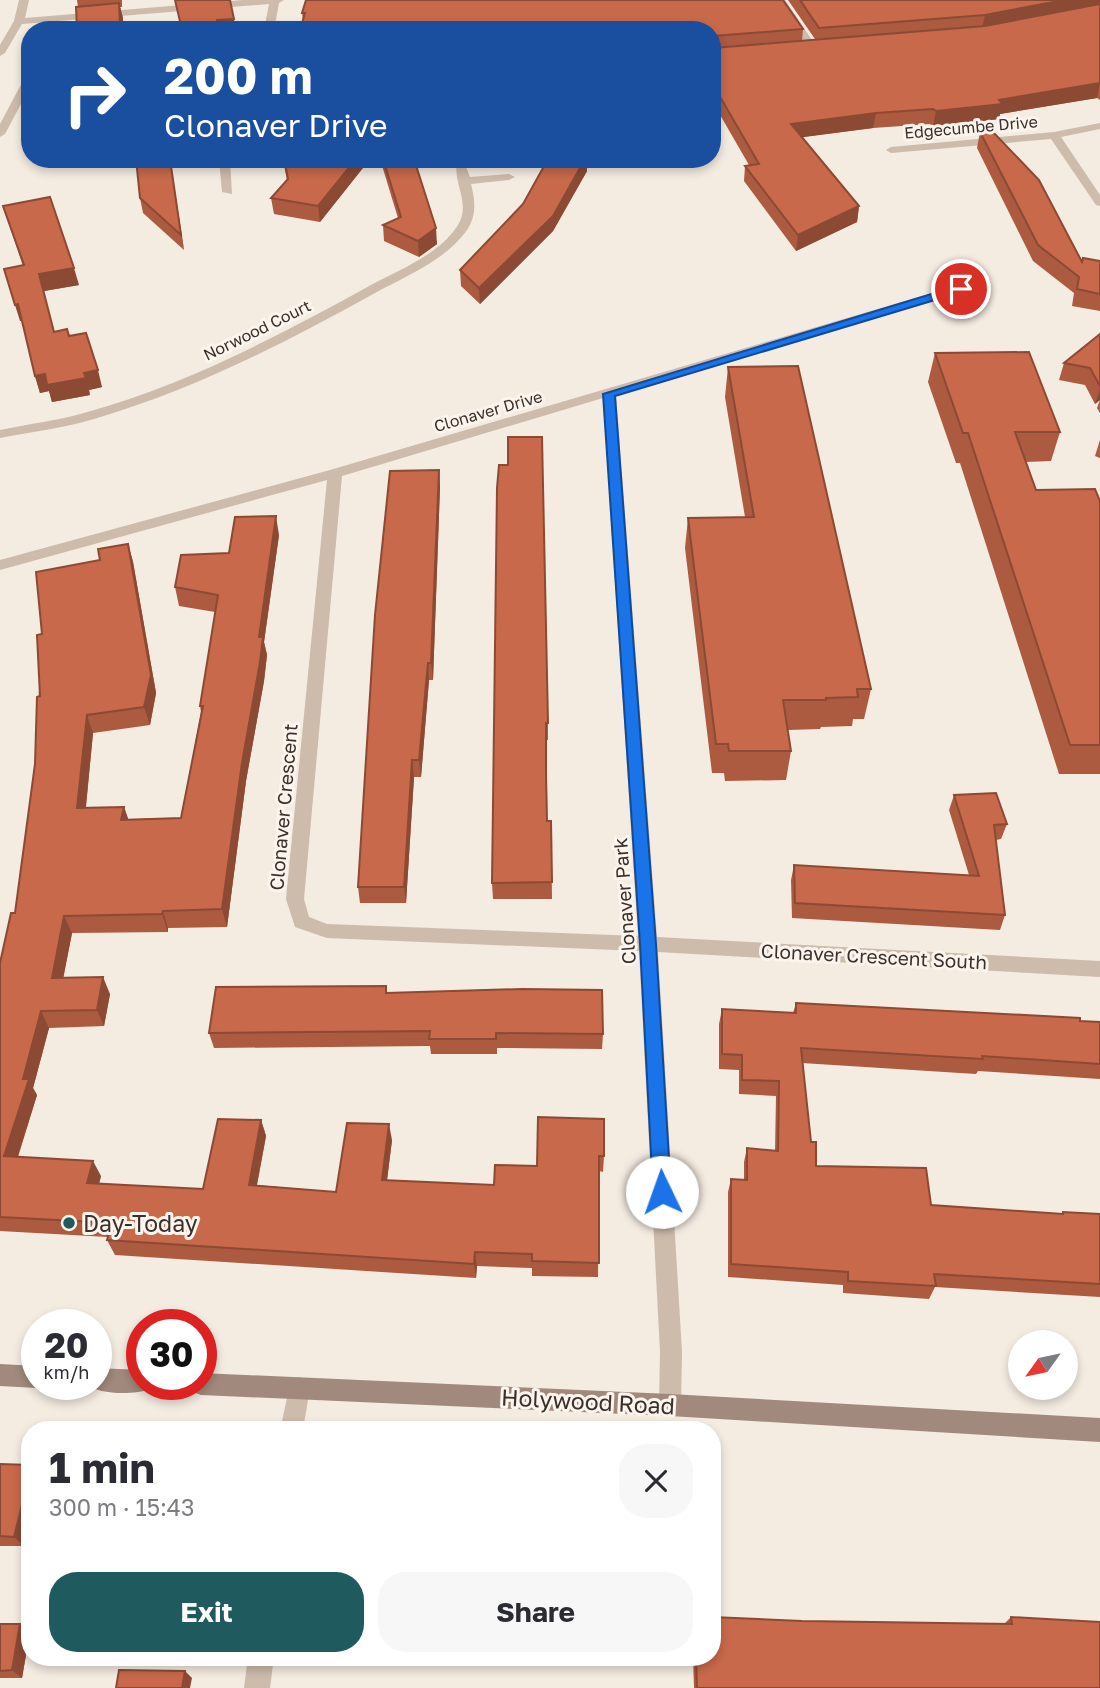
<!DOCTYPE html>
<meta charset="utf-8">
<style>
:root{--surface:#fff;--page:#f7f7f7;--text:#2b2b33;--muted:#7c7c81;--accent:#1f5a5e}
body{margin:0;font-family:"Golos Text",sans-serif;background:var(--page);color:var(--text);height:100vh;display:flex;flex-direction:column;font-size:26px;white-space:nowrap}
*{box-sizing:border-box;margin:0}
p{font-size:23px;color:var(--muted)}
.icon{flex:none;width:38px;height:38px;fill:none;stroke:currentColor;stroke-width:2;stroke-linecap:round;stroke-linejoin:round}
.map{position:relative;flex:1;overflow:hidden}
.details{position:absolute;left:21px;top:1421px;width:700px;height:245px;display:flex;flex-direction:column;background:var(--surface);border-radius:28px;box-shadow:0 4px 10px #0003}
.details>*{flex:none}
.top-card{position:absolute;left:21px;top:21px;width:700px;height:147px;border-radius:28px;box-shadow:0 4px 10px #0003;background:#1a4fa0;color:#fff;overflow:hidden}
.needle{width:46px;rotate:237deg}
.fabs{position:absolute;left:1008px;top:1330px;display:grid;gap:14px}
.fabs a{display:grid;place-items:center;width:70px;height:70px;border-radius:50%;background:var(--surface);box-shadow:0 4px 10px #0003;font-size:35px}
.speed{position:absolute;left:21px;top:1309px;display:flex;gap:14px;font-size:35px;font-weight:700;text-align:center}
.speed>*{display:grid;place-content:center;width:91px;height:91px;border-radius:50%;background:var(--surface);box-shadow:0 4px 10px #0003;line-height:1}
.speed small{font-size:18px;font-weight:400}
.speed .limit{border:10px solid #d22;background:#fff;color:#111}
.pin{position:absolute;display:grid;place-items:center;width:60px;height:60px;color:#fff;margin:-30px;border:4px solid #fff;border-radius:50%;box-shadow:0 2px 7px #0007}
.me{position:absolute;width:77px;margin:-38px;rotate:357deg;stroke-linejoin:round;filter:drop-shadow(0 0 5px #0008)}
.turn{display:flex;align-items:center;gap:24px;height:147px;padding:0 28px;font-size:32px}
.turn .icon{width:91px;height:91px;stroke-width:2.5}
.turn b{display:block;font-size:49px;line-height:60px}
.round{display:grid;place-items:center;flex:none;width:74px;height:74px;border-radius:28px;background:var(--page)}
.summary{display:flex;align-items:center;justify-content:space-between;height:119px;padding:0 28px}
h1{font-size:42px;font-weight:700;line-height:52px}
.primary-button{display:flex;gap:14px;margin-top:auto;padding:14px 28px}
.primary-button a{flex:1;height:80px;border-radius:28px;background:var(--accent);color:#fff;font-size:28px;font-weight:700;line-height:80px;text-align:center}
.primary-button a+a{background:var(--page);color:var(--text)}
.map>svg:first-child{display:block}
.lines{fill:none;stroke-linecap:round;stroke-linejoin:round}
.minor{fill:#cdbbac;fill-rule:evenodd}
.secondary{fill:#a18a7d;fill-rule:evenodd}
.wall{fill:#ac5a40}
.shaded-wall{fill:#8c4a34}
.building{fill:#c8694b;stroke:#8c4a34;stroke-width:2}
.route{fill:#1a73e8;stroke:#114b97;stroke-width:2}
.poi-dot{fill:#1f5a5e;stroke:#fbf5ee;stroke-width:2.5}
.labels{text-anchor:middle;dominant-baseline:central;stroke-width:6;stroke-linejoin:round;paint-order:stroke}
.far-street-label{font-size:16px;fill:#3b302b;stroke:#fbf5ee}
.street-label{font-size:19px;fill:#3b302b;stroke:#fbf5ee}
.near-poi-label{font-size:23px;fill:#3b302b;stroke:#fbf5ee;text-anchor:start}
.near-street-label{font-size:23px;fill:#3b302b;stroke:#fbf5ee}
</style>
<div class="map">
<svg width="1100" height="1688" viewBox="0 0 1100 1688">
<rect width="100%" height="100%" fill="#f4ebe1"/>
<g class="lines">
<g class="minor">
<polygon points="19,0 29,0 25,18 243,0 284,0 279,3 274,30 264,30 269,4 22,24 5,53 0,56 0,45 14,21"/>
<polygon points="775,0 785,0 818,49 817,51 809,51"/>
<polygon points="30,74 30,87 5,134 0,137 0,124 25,77"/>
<polygon points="1100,123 1100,129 1061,137 1100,195 1100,206 1096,205 1051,139 891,153 886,150 891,147 1054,132"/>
<polygon points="219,159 230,159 232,194 222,192"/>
<path d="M457,164H465L470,177L509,174L515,177L509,180L471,184C475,200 477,215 467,230C446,260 406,276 375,293C285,343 193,390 94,419C63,428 31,432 0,438V430C28,424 56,421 84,413C185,385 279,336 371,285C399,270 440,254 458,225C471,204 453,183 457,164Z"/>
<path d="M983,278L989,282L987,285L616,395L657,937L1100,961V977L658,952L682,1352L681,1405L678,1413L670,1416L662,1413L659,1405L660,1352L639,951L327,938L295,927L286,899L327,480L0,570V560L330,470ZM603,398L638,936L327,924L309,917L304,899L342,476Z"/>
<polygon points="299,1377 307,1380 310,1388 303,1430 280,1430 291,1380"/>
<polygon points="248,1657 274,1657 270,1688 244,1688"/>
</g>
<g class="secondary">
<polygon points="0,1364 37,1366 37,1384 45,1385 37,1388 0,1386"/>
<path d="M96,1368L142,1370V1384H152L150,1389C135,1395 98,1395 87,1384H96Z"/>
<polygon points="201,1373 670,1394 1100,1418 1100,1442 670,1416 201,1395 193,1392 190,1384 201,1384"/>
</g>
</g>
<g class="wall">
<polygon points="77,0 122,0 122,7 120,7 123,18 123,30 77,30 78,7"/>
<polygon points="788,0 1100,0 1100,100 1097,98 1000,114 999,119 933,127 930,124 873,128 802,137 859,206 857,222 796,251 744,181 745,166 749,165 712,101 712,30 303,20 302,13 803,29 802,41 815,39"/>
<polygon points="980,132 1082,262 1100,261 1100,311 1072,306 1074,293 1033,261 977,148"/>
<polygon points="170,159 184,250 143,213 140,198"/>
<polygon points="283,159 370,159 320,222 274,214 271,198 287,180"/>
<polygon points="380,159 414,159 437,244 419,257 384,241 383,225 398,218"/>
<polygon points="548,159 587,159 587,171 553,231 480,304 461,286 460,270 523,204"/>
<polygon points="3,206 79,285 44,291 54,332 69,336 102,387 89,390 90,395 52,402 49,391 40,393 35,376 22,321 20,321 23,266"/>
<polygon points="1100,334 1100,413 1097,408 1100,400 1095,404 1085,385 1059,380 1064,363"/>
<polygon points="935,353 1060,432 1051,461 1026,462 1036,490 1100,501 1100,774 1059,774 960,463 956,463 928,382"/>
<polygon points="728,367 871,689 864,719 853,719 852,726 821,727 820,729 788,730 791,751 786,780 725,781 724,773 712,773 685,548 688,518 745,517 725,397"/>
<polygon points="1100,440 1100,458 1095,456"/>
<polygon points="508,465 548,723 548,740 546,740 546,776 547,821 551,821 552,899 493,899 492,883"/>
<polygon points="439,470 440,487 433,680 429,680 421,777 414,777 406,903 360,903 358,887"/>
<polygon points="279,535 264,642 267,655 264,681 246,781 227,927 168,928 168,932 72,933 63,978 110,994 104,1026 49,1028 33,1088 37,1095 18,1157 101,1176 99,1184 203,1189 261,1120 266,1136 257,1185 336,1192 392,1140 387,1181 494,1185 537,1166 538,1117 604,1156 603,1172 599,1171 598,1277 532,1276 532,1268 477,1266 476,1278 115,1255 107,1240 108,1237 0,1231 0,963 15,913 35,764 42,634 100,560 128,544 133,562 156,693 150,725 93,733 86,807 124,807 128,819 181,818 201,712 200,706 215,612 179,606 175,587 229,553"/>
<polygon points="954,795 1007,824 1001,839 996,840 1005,915 1000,930 792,918 791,880 794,865 969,875 949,810"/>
<polygon points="386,986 387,993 603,1034 602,1049 497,1048 497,1054 431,1054 430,1046 214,1048 209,1033"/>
<polygon points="796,1003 1100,1022 1100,1079 978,1071 976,1074 802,1063 811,1142 816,1166 931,1205 1061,1214 1063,1212 1100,1214 1100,1297 935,1287 929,1299 843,1293 843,1285 728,1277 728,1192 731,1179 744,1179 744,1162 747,1148 775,1151 776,1096 739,1094 739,1070 719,1069 719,1024 722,1009 793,1013"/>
<polygon points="0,1464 30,1465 30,1523 24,1546 0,1546"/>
<polygon points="1011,1617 1100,1688 694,1688 693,1657 712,1657 802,1621 1004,1624"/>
<polygon points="0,1624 20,1624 30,1632 22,1678 0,1678"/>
</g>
<g class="shaded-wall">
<polygon points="1064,0 1100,0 1100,6 982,29 985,15"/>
<polygon points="119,3 123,18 123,30 120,30 120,26"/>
<polygon points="234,19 235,30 218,30 217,20"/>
<polygon points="1100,83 1097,98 1000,114 999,119 933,127 936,111"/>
<polygon points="876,113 873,128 789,139 791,124"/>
<polygon points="170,159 184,250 181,235"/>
<polygon points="356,159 370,159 320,222 318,206"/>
<polygon points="488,159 529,159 488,164"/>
<polygon points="585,159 587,159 587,171 553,231 480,304 479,288"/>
<polygon points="859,206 857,222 796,251 798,235"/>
<polygon points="436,228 437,244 419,257 418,241"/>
<polygon points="74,268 79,285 44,291 39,274"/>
<polygon points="18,304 23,321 20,321 15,305"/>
<polygon points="98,370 102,387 89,390 90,395 52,402 49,391 40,393 35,376 45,374 84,373"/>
<polygon points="1100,389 1100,400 1095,404"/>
<polygon points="439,470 440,487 433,680 431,663"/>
<polygon points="276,516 279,535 264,642 267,655 264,681 246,781 227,927 222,909"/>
<polygon points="128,544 133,562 156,693 150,725 144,707"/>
<polygon points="428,663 429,680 421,777 419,760"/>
<polygon points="87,715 93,733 84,825 77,808"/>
<polygon points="412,760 414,777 406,903 404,887"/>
<polygon points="124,807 130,824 121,820"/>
<polygon points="163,911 168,928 168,932 162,914"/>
<polygon points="64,916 72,933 60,995 52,978"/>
<polygon points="103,977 110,994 104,1026 97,1010"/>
<polygon points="41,1011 49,1028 33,1088 37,1095 13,1171 4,1156"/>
<polygon points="261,1120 266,1136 254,1200 249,1185"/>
<polygon points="389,1124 392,1140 385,1195 382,1180"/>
<polygon points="93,1161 101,1176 95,1198 87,1183"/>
<polygon points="475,1252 477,1266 476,1278 474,1264"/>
<polygon points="30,1473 30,1523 24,1546 14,1537"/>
<polygon points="20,1624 30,1632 22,1678 12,1670"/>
<polygon points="185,1671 192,1678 190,1688 182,1688"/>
</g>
<g class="building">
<polygon points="175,0 230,0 234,19 217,20 220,30 182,30"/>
<polygon points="306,0 783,0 803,29 713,36 712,39 712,30 300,30 305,13 302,13"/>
<polygon points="800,0 1064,0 985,15 819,28"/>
<polygon points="119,3 120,26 77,30 76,7"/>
<polygon points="1100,4 1100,83 999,100 1003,104 936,111 933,109 876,113 791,124 859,206 798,235 745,166 759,164 712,83 712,47 713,48 985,26"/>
<polygon points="992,131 1039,180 1082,262 1083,258 1100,261 1100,294 1077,289 1079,277 1038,245 980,132"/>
<polygon points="136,159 170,159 181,235 140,198"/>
<polygon points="284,159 356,159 318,206 271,198 288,179"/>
<polygon points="383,159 414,159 436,228 418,241 383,225 401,217"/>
<polygon points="548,159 585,159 553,216 479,288 460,270 523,204"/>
<polygon points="50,197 74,268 39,274 54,332 67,329 69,336 86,333 98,370 84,373 86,378 47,385 45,374 35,376 18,304 15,305 4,269 24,265 3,206"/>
<polygon points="1100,334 1100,386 1090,368 1064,363"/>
<polygon points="1029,352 1060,432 1015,432 1036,490 1095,489 1100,501 1100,745 1070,745 968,433 963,433 935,353"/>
<polygon points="798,366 871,689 857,689 858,697 826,698 826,700 783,700 791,751 729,751 728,744 716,744 688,518 754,517 728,367"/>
<polygon points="508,437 542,437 548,723 546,723 546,773 547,821 551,821 552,882 492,883 497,488 499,465 508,465"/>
<polygon points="439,470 431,663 428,663 419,760 412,760 404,887 358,887 375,615 390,471"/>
<polygon points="276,516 259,637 263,637 260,662 242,763 222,909 163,911 162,914 64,916 52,978 103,977 97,1010 41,1011 23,1079 29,1079 4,1156 93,1161 87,1183 203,1189 218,1119 261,1120 249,1185 336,1192 347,1123 389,1124 382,1180 494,1185 495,1165 537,1166 538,1117 604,1119 604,1156 599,1156 599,1263 532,1261 532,1254 475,1252 474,1264 107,1240 112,1223 0,1217 0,963 11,913 15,913 35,764 37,697 40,696 37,635 42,634 36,572 100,560 98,549 128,544 151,675 144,707 87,715 77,808 124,807 121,820 181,818 203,706 200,706 218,595 175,587 181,555 229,553 235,517"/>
<polygon points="996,793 1007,824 994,825 1005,915 795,903 794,865 979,876 954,795"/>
<polygon points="386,986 386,993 522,989 602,990 603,1034 496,1033 496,1039 429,1039 430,1031 209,1033 216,987"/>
<polygon points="796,1003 1080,1018 1080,1021 1100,1022 1100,1064 982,1056 983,1059 801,1048 811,1142 816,1142 816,1166 926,1168 931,1205 1063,1214 1063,1212 1100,1214 1100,1284 934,1274 936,1286 848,1281 848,1272 731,1264 731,1179 747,1180 747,1148 778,1151 779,1081 742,1080 742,1055 722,1054 722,1009 796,1013"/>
<polygon points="0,1464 30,1465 30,1473 14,1537 0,1536"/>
<polygon points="712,1617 802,1621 1012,1624 1011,1617 1100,1622 1100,1688 697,1688 696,1657 712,1657"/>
<polygon points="0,1624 20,1624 12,1670 0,1671"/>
<polygon points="119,1670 185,1671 182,1688 116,1688"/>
</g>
<polygon class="route" points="961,285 965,286 965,291 615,396 656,944 671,1192 669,1198 662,1200 655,1198 653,1192 640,944 603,394"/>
<circle class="poi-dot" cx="69" cy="1223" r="7"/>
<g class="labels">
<g class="far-street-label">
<text transform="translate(971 127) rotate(-5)">Edgecumbe Drive</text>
<text transform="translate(257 330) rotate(-26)">Norwood Court</text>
<text transform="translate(488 411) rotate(-16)">Clonaver Drive</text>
</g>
<g class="street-label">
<text transform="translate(283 807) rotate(-85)">Clonaver Crescent</text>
<text transform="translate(624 901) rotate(-94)">Clonaver Park</text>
<text transform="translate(874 956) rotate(3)">Clonaver Crescent South</text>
</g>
<g class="near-poi-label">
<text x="83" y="1223">Day-Today</text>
</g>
<g class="near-street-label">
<text transform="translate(588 1401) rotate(3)">Holywood Road</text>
</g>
</g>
</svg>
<div class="fabs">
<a><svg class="needle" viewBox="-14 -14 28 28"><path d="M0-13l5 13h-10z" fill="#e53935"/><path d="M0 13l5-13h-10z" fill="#7c7c81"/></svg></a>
</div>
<div class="speed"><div>20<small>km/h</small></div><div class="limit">30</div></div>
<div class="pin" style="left:961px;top:289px;background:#d93025"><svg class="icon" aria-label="arrive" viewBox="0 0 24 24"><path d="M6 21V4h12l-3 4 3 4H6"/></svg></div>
<svg class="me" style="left:662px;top:1192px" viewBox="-20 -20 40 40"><circle r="19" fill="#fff"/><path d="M0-13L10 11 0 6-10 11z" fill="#1a73e8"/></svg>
<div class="top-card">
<div class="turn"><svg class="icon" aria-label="right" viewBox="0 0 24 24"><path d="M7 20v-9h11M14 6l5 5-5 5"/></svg><div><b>200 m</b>Clonaver Drive</div></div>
</div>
<section class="details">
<div class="summary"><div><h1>1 min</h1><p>300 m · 15:43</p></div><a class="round"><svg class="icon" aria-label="close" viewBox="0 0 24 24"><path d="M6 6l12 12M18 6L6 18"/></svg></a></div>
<div class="primary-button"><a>Exit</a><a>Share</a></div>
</section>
</div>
